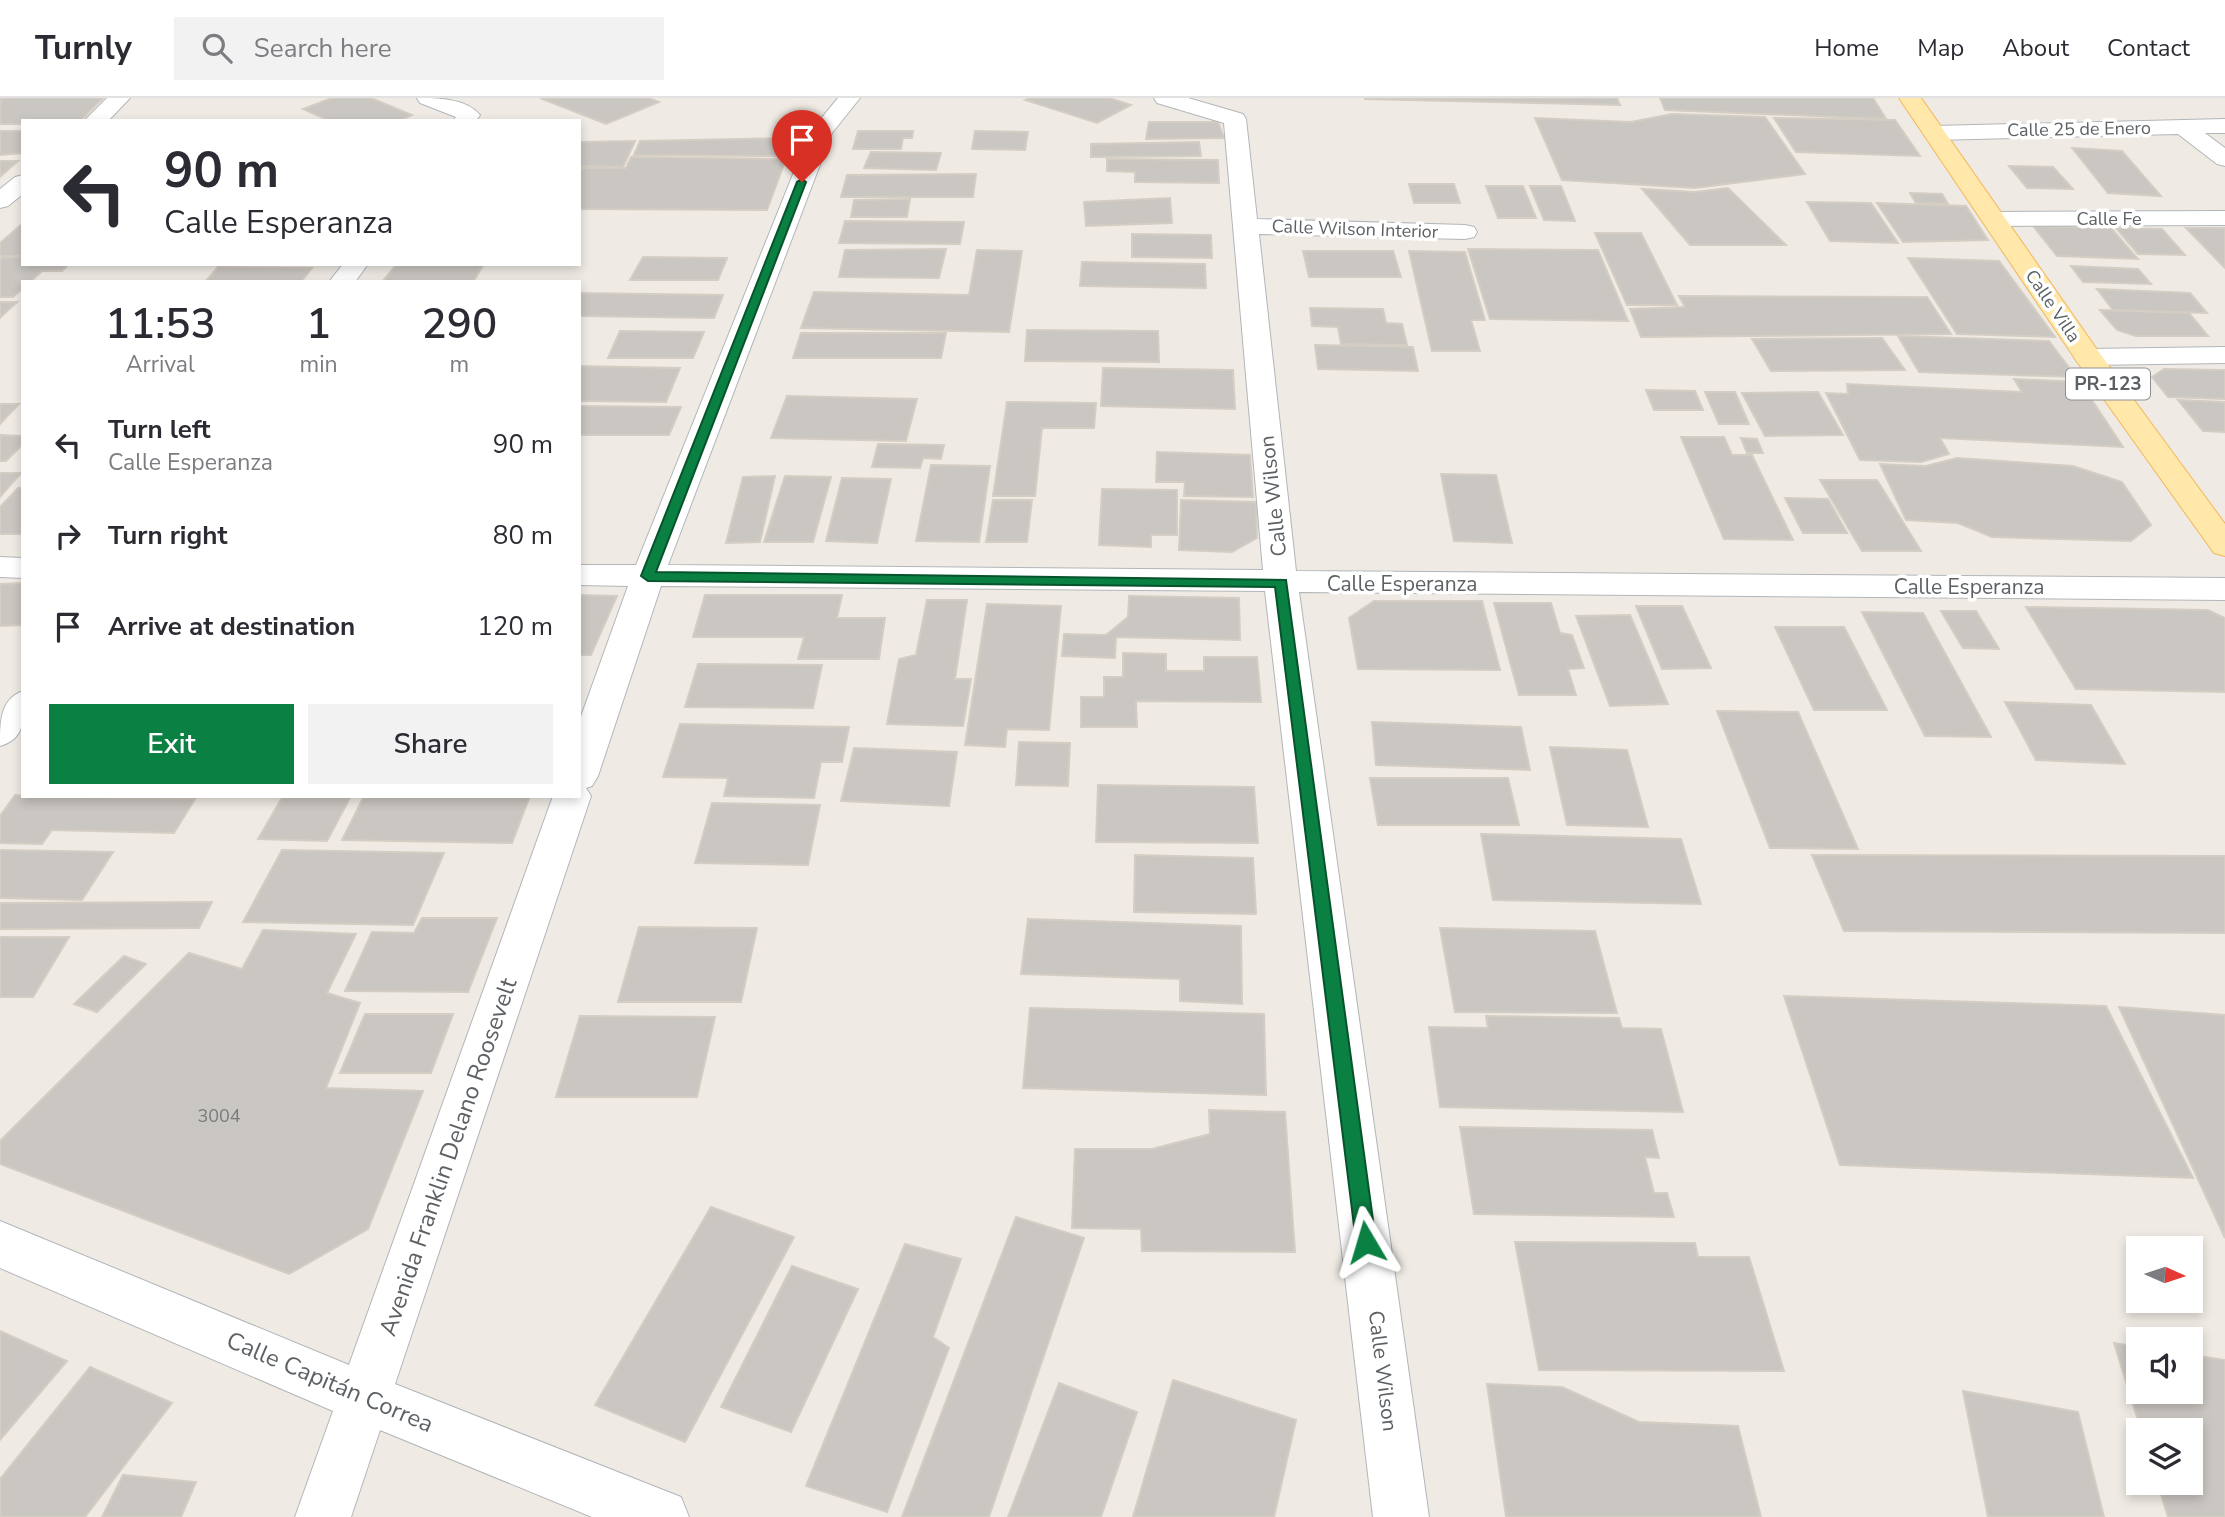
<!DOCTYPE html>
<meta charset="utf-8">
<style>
:root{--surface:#fff;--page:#f2f2f3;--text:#2b2b33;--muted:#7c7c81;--line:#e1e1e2;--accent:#0b8043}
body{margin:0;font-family:"Nunito Sans",sans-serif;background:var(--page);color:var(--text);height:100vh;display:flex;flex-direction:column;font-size:26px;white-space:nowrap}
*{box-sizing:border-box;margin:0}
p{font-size:23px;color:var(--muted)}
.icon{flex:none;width:38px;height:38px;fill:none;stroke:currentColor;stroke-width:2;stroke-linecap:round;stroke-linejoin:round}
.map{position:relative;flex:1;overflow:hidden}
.drawer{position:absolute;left:21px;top:182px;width:560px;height:518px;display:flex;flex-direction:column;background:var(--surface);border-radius:0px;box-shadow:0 4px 10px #0003}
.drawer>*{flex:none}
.hud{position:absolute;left:21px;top:21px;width:560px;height:147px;border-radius:0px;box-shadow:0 4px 10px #0003;background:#fff;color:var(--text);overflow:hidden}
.needle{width:46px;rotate:93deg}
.fabs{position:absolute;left:2126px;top:1138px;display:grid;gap:14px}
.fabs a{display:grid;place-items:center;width:77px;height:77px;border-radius:0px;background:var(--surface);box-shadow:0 4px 10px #0003;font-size:35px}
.pin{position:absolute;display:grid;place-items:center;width:60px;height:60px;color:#fff;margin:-72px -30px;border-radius:50% 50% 50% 0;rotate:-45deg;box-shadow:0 0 7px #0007}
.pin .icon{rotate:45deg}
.me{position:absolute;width:77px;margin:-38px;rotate:353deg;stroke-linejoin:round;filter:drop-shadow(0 0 5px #0008)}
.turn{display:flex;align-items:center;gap:24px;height:147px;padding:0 28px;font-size:32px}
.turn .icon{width:91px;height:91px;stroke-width:2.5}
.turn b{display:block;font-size:49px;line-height:60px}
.eta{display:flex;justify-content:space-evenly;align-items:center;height:119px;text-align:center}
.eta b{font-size:42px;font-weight:600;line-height:49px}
.button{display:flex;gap:14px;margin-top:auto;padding:14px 28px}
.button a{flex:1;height:80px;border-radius:0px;background:var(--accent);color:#fff;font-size:28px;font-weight:600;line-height:80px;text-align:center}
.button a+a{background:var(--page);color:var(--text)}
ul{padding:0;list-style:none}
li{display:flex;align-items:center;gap:21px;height:91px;padding:0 28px}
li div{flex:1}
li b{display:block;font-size:26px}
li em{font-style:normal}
header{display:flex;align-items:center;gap:42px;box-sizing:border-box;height:98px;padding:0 35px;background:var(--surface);border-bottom:2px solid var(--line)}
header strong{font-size:33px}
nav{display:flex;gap:38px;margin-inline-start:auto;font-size:24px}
.search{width:490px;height:63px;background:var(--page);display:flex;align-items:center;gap:18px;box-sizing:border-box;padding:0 24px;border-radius:0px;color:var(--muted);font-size:26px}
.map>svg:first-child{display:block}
.building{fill:#cac6c1;stroke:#d4cdc3;stroke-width:2}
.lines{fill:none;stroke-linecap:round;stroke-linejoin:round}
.minor-casing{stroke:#b2b6b9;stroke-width:2}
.major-casing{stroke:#f2b75a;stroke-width:2}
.minor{fill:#fff;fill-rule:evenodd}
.major{fill:#ffe8a9;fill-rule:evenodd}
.route{fill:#0b8043;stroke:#07532c;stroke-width:2}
.labels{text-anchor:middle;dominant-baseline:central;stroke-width:7;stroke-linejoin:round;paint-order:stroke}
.far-street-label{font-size:18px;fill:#5c6165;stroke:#fff}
.number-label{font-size:18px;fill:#787a7c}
.shield{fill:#fff;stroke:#8d9093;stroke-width:2}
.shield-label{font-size:19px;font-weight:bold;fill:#5c6165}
.street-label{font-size:21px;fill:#5c6165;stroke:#fff}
.near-street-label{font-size:24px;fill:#5c6165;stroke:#fff}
</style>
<header>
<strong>Turnly</strong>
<div class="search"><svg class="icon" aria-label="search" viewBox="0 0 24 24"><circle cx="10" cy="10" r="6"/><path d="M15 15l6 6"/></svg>Search here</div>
<nav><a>Home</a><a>Map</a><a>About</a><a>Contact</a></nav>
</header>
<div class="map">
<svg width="2225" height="1419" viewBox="0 0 2225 1419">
<rect width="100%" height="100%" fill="#efebe4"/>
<g class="building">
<polygon points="1,0 103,0 80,23 23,23 23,26 0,26"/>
<polygon points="332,0 371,0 412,17 398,23 330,23 303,11"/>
<polygon points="540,0 649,0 659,4 606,26"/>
<polygon points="1030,0 1109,0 1131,7 1097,25 1025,2"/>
<polygon points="1365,0 1617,0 1620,7 1365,1"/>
<polygon points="1660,0 1873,0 1886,21 1665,12"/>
<polygon points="1672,16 1765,19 1805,76 1695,90 1562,82 1535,20 1631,24"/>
<polygon points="1774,20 1895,22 1920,58 1796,54"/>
<polygon points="1149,24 1218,24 1224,40 1146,41"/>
<polygon points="0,33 23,33 23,55 0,57"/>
<polygon points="858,33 913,33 912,40 903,40 901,51 853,51"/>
<polygon points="975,33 1028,34 1025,52 972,51"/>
<polygon points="786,40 778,58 634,57 640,43"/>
<polygon points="635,43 623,69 579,68 579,44"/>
<polygon points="1199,44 1201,58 1091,59 1091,46"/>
<polygon points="2072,50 2122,53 2161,98 2108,95"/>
<polygon points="871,54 941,55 936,72 864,70"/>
<polygon points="631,59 786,61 767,112 579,111 579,70 626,70"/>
<polygon points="1107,61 1218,62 1219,85 1135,84 1135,74 1107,73"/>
<polygon points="0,63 18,63 0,79"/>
<polygon points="2009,68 2053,69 2073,91 2027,90"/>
<polygon points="976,76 973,99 841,99 847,77"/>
<polygon points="1409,86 1454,86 1460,105 1414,105"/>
<polygon points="1486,88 1523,88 1536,120 1498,120"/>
<polygon points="1530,88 1561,88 1575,123 1544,122"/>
<polygon points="1728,90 1786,147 1690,147 1642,91 1695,94"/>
<polygon points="1910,95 1942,96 1948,106 1916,105"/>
<polygon points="1170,100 1172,125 1086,128 1084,104"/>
<polygon points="910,101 907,119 851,119 854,102"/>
<polygon points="1807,104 1871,105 1898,145 1830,143"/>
<polygon points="1877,105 1966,108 1988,142 1903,144"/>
<polygon points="845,123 964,124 960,146 839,145"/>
<polygon points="23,125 23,158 0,158 0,145"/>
<polygon points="2033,128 2111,130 2138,161 2057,158"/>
<polygon points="2116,130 2162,131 2185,157 2138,156"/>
<polygon points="2186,130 2225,130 2225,170"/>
<polygon points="1595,135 1641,135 1677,207 1627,207"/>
<polygon points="1132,136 1211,137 1212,160 1132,159"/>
<polygon points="946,151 939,180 839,179 845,152"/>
<polygon points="1468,151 1598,152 1628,223 1490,221"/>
<polygon points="977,152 1022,153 1009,234 801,230 814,194 969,197"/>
<polygon points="1303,153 1393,153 1401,179 1309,179"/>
<polygon points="1409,153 1465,154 1485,222 1471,222 1480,253 1432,253"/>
<polygon points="3,159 23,159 23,166 69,166 62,173 42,173 30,184 23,184 23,190 13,199 0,199 0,161"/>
<polygon points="643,159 727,160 718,182 630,182"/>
<polygon points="1908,160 1999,163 2055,239 1957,236"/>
<polygon points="1082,164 1205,166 1206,190 1080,188"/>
<polygon points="484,166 473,184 382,184 396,167"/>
<polygon points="2071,168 2138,171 2151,186 2083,184"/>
<polygon points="218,169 312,170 301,184 205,184"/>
<polygon points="2097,191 2190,195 2207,215 2113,212"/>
<polygon points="579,195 723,197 714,220 579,218"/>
<polygon points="1679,198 1927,199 1951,236 1641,239 1630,211 1685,209"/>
<polygon points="0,204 17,204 0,220"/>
<polygon points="1310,210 1383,211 1386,225 1402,226 1407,247 1341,246 1338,229 1312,228"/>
<polygon points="2100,212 2189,215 2208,238 2136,238 2117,232"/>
<polygon points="1027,232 1158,233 1159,264 1025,263"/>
<polygon points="620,233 704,234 693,260 608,260"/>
<polygon points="801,235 946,235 941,260 793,260"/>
<polygon points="1898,238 2049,243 2076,279 1919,274"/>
<polygon points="1882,240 1905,272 1771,273 1752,241"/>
<polygon points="1315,247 1413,249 1418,273 1318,271"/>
<polygon points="579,268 680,270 666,304 579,303"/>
<polygon points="1103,270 1233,272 1235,311 1101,308"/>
<polygon points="2164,271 2225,272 2225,301 2168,299 2152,279"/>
<polygon points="2014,281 2080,284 2123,349 1940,340 1949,356 1921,364 1860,362 1826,295 1848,296 1847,286 2022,294"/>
<polygon points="1646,292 1695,293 1703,312 1654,312"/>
<polygon points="1705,294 1735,294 1749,326 1719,326"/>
<polygon points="1818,294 1843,337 1765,338 1742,295"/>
<polygon points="787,298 917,301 906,343 771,340"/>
<polygon points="2178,302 2225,304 2225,334 2203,333"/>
<polygon points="1007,304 1096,305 1094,330 1042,330 1035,398 993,398"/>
<polygon points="0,306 19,306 0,326"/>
<polygon points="579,308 580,308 681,309 669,337 579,337"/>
<polygon points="0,337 23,338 23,346 6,363 0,363"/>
<polygon points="1681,339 1724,339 1732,357 1752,357 1793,442 1724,441"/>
<polygon points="1741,340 1757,341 1763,355 1747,355"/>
<polygon points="878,346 944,347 941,361 923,360 920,370 872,369"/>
<polygon points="1157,354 1250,357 1253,399 1184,398 1185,384 1156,384"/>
<polygon points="1957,360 2073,368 2122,384 2151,427 2131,443 1992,439 1958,425 1906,422 1880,366 1926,368"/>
<polygon points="931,367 990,368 979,444 916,443"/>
<polygon points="0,375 21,375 0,399"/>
<polygon points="1441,376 1496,377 1512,445 1454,443"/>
<polygon points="775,378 760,444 726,445 743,379"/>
<polygon points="785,378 831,379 813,444 764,444"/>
<polygon points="842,380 891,381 877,445 826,443"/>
<polygon points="1820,382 1877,382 1921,453 1862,453"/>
<polygon points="18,390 23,390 23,436 0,436 0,409"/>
<polygon points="1102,391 1177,392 1177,437 1151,437 1151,449 1099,447"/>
<polygon points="1785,400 1828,401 1847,435 1803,435"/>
<polygon points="993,402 1032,402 1027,444 986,444"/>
<polygon points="1181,402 1256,404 1257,440 1232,454 1179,452"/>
<polygon points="23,485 23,527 0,528 0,486"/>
<polygon points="579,497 617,498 591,557 579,557"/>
<polygon points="705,497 842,497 837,520 885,520 879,561 798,561 804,539 693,539"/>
<polygon points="1129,498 1239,500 1240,542 1116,539 1115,560 1062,558 1064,536 1106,537 1128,519"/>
<polygon points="927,502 967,502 955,581 971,581 963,628 887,626 899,561 916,557"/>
<polygon points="1374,503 1482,503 1500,572 1358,571 1349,520"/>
<polygon points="1494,505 1551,505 1560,535 1572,537 1584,570 1568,571 1576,597 1519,597"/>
<polygon points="987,506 1061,508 1049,632 1007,631 1005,649 965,647"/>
<polygon points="1636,508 1682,508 1711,570 1662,571"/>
<polygon points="2026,509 2208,512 2225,520 2225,594 2076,591"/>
<polygon points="1941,513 1976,513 1999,551 1963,550"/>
<polygon points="1862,514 1923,515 1991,639 1925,638"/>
<polygon points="1630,517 1668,606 1610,608 1576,518"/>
<polygon points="1775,529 1844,529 1887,612 1814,612"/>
<polygon points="1123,555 1166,556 1166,573 1204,573 1204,559 1257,559 1261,604 1136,603 1137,629 1081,629 1081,599 1104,599 1104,579 1123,579"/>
<polygon points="698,566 822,567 813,610 685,609"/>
<polygon points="2005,604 2091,607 2125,666 2036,662"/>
<polygon points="1717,613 1798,614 1858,751 1770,750"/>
<polygon points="1372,624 1521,629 1530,672 1376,667"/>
<polygon points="680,626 849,629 842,664 821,664 814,700 724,698 728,680 663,679"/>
<polygon points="1019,644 1070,645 1068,688 1016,687"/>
<polygon points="1550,649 1627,652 1648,729 1567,727"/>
<polygon points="854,650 957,654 949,708 841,703"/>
<polygon points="1370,680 1508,680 1519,727 1378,727"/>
<polygon points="1098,687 1254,689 1258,745 1096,744"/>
<polygon points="15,697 23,698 195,701 174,735 52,732 42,746 0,745 0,718"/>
<polygon points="283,698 351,698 327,743 258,741"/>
<polygon points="364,698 530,698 512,745 342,742"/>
<polygon points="712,705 820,707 808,767 695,765"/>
<polygon points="1481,736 1681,741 1701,806 1493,802"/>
<polygon points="0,752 113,754 82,802 0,800"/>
<polygon points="282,752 444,755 413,827 243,824"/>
<polygon points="1135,757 1253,760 1256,816 1134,814"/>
<polygon points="1812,757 2225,758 2225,835 1844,833"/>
<polygon points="212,804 199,830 0,831 0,805"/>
<polygon points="422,820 497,820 468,894 345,893 372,834 414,835"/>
<polygon points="1028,821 1241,828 1242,906 1180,903 1180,881 1021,876"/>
<polygon points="639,829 757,830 741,904 618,904"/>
<polygon points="1440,830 1595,833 1617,915 1455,914"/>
<polygon points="263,832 356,836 327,895 360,905 326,990 423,993 368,1131 289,1176 0,1066 0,1043 189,855 242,871"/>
<polygon points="0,839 69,839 33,899 0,899"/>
<polygon points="124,858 146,866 97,914 74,906"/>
<polygon points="1784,898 2106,908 2193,1080 1840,1067"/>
<polygon points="2119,909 2225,917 2225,1140"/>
<polygon points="1030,910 1264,916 1266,997 1023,990"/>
<polygon points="365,916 453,916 431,975 340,975"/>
<polygon points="580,918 715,919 697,999 556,999"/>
<polygon points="1486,918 1619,920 1622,930 1661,931 1683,1014 1440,1009 1429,929 1488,930"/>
<polygon points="1209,1012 1285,1014 1295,1154 1142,1153 1141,1131 1072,1130 1075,1051 1152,1051 1210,1036"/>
<polygon points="1460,1029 1652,1032 1659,1060 1645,1059 1654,1095 1667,1095 1674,1119 1474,1116"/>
<polygon points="711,1109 794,1139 685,1344 595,1307"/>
<polygon points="1016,1119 1084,1140 989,1419 902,1419"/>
<polygon points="1515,1144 1695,1145 1698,1159 1749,1159 1784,1273 1539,1272"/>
<polygon points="905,1146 961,1161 933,1239 949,1250 887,1414 806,1388"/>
<polygon points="792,1168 858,1191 791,1334 721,1309"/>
<polygon points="0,1233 67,1263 0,1342"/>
<polygon points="2114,1245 2138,1249 2138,1293 2191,1293 2191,1257 2225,1262 2225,1419 2168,1419 2157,1384 2191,1384 2191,1332 2141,1332"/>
<polygon points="90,1269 172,1305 85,1419 0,1419 0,1381"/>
<polygon points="1173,1282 1296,1322 1274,1419 1133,1419"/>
<polygon points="1059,1285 1137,1314 1101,1419 1008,1419"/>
<polygon points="1487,1286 1562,1289 1639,1324 1738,1328 1761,1419 1506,1419"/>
<polygon points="1963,1293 2078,1314 2104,1419 1988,1419"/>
<polygon points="123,1377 196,1384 181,1419 102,1419"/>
</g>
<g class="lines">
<defs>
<g id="minor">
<polygon points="107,0 130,0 108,23 84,23"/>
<path d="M417,0C437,0 466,0 480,17L476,23H453L456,19L420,5Z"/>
<polygon points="838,0 860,0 832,35 668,467 1263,472 1224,25 1157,5 1154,0 1188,0 1243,16 1246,21 1257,121 1465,127 1474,129 1477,134 1474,139 1465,141 1259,136 1296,473 2225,480 2225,502 1299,494 1429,1419 1373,1419 1265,493 661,488 598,678 592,688 586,690 591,698 395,1286 681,1399 689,1419 592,1419 380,1332 351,1419 295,1419 333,1313 0,1170 0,1123 349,1267 553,698 579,698 579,624 628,488 579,487 579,467 636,467 810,34"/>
<polygon points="2225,21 2225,35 2205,35 2225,50 2225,68 2217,66 2178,36 1934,42 1926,40 1923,35 1926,30 1934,28"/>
<polygon points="23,77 23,96 8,108 0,110 0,91 15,79"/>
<polygon points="2225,113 2225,127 1994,128 1985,126 1982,121 1985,116 1994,114"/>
<polygon points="343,166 368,166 355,184 329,184"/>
<polygon points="2225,249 2225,265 2088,267 2078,265 2074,259 2078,253 2088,251"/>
<polygon points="0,459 23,460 23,480 0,479"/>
<path d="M23,593C23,617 28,640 0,648C0,624 0,601 23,593Z"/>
</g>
<polygon id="major" points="1899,0 1921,0 2098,253 2225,426 2225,458 2214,455 2078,265"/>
</defs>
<use href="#minor" class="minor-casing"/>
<use href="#major" class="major-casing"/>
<use href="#minor" class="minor"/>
<use href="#major" class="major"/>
</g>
<polygon class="route" points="802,81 806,84 656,474 1286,482 1376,1144 1373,1151 1366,1154 1359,1151 1356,1144 1275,489 648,483 641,478 797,84"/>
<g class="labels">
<g class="far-street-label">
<text transform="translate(2079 31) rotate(-1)">Calle 25 de Enero</text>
<text x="2109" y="121">Calle Fe</text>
<text transform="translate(1355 131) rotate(2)">Calle Wilson Interior</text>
<text transform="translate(2053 208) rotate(56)">Calle Villa</text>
</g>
<g class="number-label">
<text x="219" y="1018">3004</text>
</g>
<rect class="shield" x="2066" y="270.5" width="84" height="31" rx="5"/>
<g class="shield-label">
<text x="2108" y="286">PR-123</text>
</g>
<g class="street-label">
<text transform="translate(1273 398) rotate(-96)">Calle Wilson</text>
<text x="1402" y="486">Calle Esperanza</text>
<text x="1969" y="489">Calle Esperanza</text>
<text transform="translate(1383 1273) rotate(83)">Calle Wilson</text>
</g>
<g class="near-street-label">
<text transform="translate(448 1059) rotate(-71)">Avenida Franklin Delano Roosevelt</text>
<text transform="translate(330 1284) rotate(23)">Calle Capitán Correa</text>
</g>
</g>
</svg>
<div class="fabs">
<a><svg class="needle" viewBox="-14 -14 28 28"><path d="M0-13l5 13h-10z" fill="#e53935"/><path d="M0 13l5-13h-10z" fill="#7c7c81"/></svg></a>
<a><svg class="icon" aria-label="sound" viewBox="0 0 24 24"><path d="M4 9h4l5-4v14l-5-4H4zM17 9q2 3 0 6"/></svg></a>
<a><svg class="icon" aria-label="layers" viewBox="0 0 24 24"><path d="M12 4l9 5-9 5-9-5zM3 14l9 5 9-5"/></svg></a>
</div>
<div class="pin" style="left:802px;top:84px;background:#d93025"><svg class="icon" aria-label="arrive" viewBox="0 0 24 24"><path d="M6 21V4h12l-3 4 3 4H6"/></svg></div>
<svg class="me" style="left:1366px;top:1144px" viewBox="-20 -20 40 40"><path d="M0-17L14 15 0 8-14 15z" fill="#0b8043" stroke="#fff" stroke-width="4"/></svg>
<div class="hud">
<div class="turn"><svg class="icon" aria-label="left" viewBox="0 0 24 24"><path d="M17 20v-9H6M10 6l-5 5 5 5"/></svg><div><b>90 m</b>Calle Esperanza</div></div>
</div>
<section class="drawer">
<div class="eta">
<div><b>11:53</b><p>Arrival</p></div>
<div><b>1</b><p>min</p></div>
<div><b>290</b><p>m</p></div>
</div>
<ul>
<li><svg class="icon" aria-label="left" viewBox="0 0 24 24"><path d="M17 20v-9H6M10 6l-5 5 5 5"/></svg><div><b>Turn left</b><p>Calle Esperanza</p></div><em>90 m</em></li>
<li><svg class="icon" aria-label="right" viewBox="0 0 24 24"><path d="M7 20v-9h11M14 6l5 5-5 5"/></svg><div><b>Turn right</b></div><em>80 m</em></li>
<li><svg class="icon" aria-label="arrive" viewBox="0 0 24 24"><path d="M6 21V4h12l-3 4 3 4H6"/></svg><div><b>Arrive at destination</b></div><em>120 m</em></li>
</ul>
<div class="button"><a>Exit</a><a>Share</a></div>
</section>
</div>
